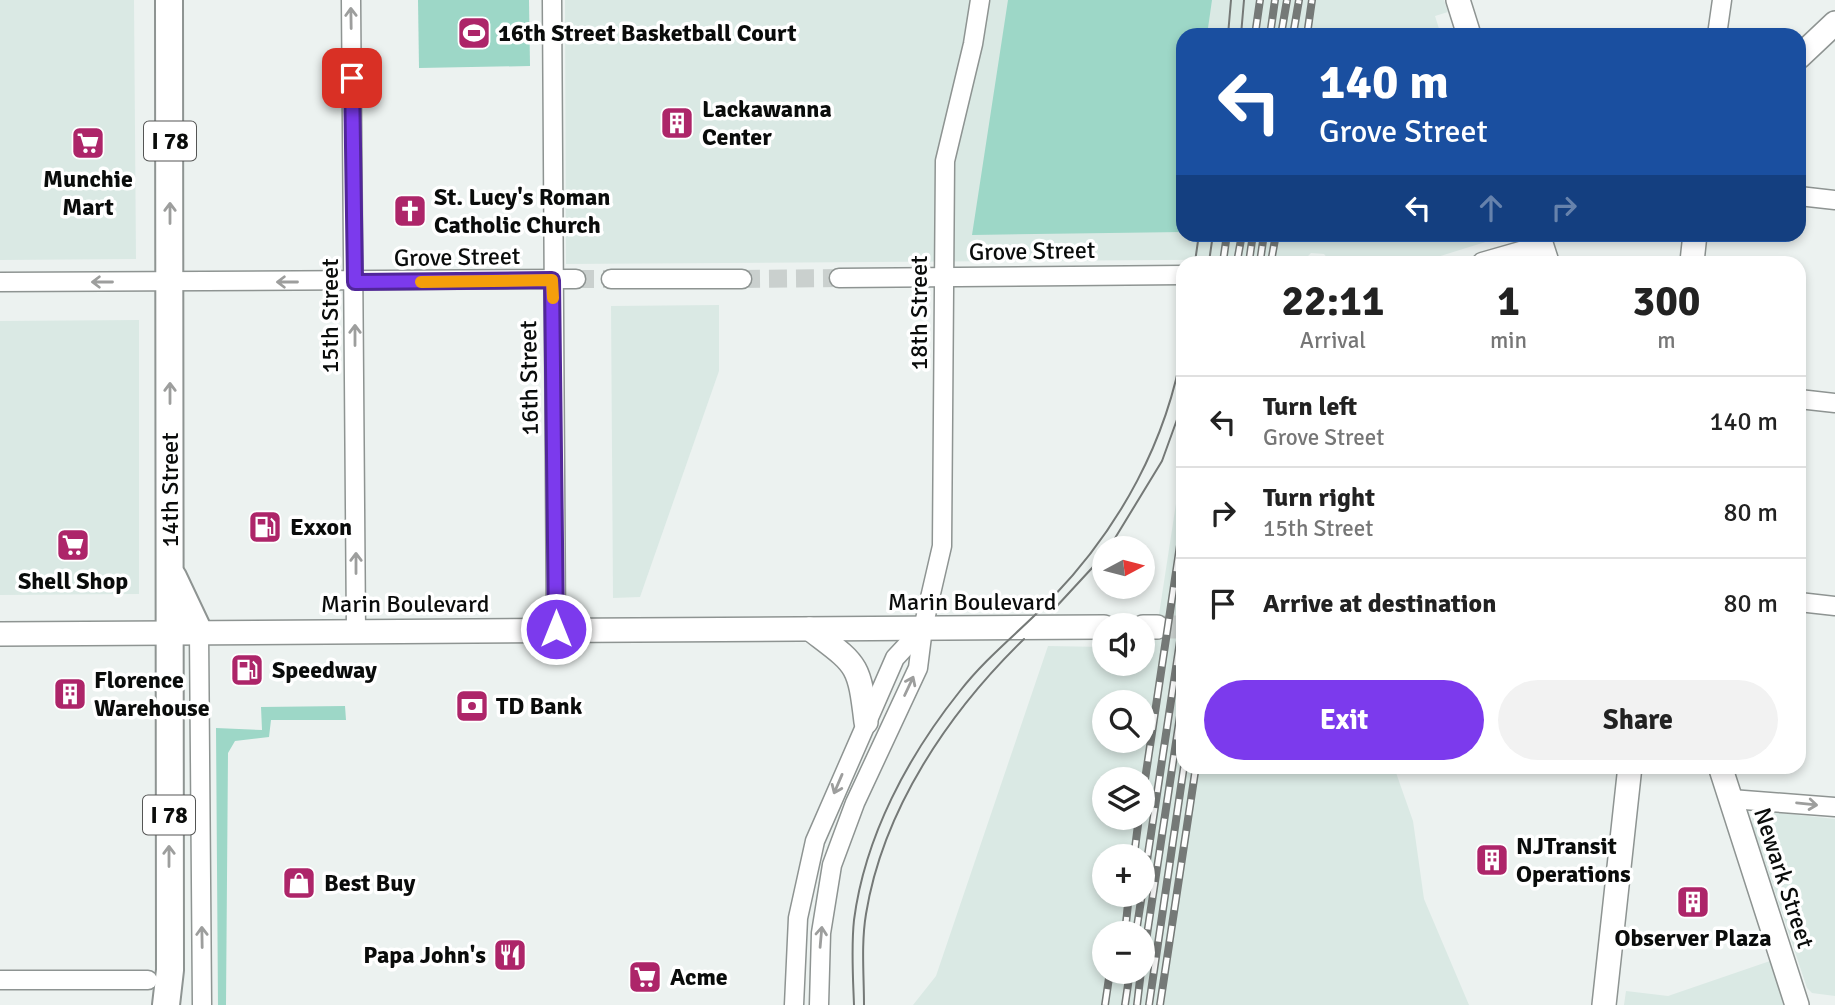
<!DOCTYPE html>
<meta charset="utf-8">
<style>
:root{--surface:#fff;--page:#f2f2f2;--text:#222;--muted:#767676;--line:#e0e0e0;--accent:#7c3aed}
body{margin:0;font-family:Signika,sans-serif;background:var(--page);color:var(--text);height:100vh;display:flex;flex-direction:column;font-size:26px;white-space:nowrap}
*{box-sizing:border-box;margin:0}
p{font-size:23px;color:var(--muted)}
.icon{flex:none;width:38px;height:38px;fill:none;stroke:currentColor;stroke-width:2;stroke-linecap:round;stroke-linejoin:round}
.map{position:relative;flex:1;overflow:hidden}
.side{position:absolute;left:1176px;top:256px;width:630px;height:518px;display:flex;flex-direction:column;background:var(--surface);border-radius:21px;box-shadow:0 4px 10px #0003}
.side>*{flex:none}
.banner{position:absolute;left:1176px;top:28px;width:630px;height:214px;border-radius:21px;box-shadow:0 4px 10px #0003;background:#1a4fa0;color:#fff;overflow:hidden}
.needle{width:46px;rotate:83deg}
.buttons{position:absolute;left:1092px;top:536px;display:grid;gap:14px}
.buttons a{display:grid;place-items:center;width:63px;height:63px;border-radius:50%;background:var(--surface);box-shadow:0 4px 10px #0003;font-size:35px}
.pin{position:absolute;display:grid;place-items:center;width:60px;height:60px;color:#fff;margin:-30px;border-radius:14px;box-shadow:0 4px 10px #0006}
.me{position:absolute;width:77px;margin:-38px;rotate:0deg;stroke-linejoin:round;filter:drop-shadow(0 0 5px #0008)}
.turn{display:flex;align-items:center;gap:24px;height:147px;padding:0 28px;font-size:32px}
.turn .icon{width:91px;height:91px;stroke-width:2.5}
.turn b{display:block;font-size:49px;line-height:60px}
.lanes{display:flex;align-items:center;height:66px;padding:0 28px;background:#0003;justify-content:center;gap:35px;direction:ltr}
.lanes .off{opacity:.35}
.eta{display:flex;justify-content:space-evenly;align-items:center;height:119px;text-align:center}
.eta b{font-size:42px;font-weight:800;line-height:49px}
.primary-button{display:flex;gap:14px;margin-top:auto;padding:14px 28px}
.primary-button a{flex:1;height:80px;border-radius:42px;background:var(--accent);color:#fff;font-size:28px;font-weight:800;line-height:80px;text-align:center}
.primary-button a+a{background:var(--page);color:var(--text)}
ul{padding:0;list-style:none}
li{display:flex;align-items:center;gap:21px;height:91px;padding:0 28px;border-top:2px solid var(--line)}
li div{flex:1}
li b{display:block;font-size:26px}
li em{font-style:normal}
.map>svg:first-child{display:block}
.built{fill:#dae9e4;fill-rule:evenodd}
.green{fill:#9dd7c7}
.lines{fill:none;stroke-linecap:round;stroke-linejoin:round}
.minor-tunnel{stroke:#cad0ce;stroke-width:18;stroke-dasharray:18 9;stroke-linecap:butt}
.major-tunnel{stroke:#cad0ce;stroke-width:23;stroke-dasharray:23 11;stroke-linecap:butt}
.minor-casing{stroke:#8e9492;stroke-width:21}
.major-casing{stroke:#8e9492;stroke-width:26}
.highway-casing{stroke:#8e9492;stroke-width:30}
.minor{stroke:#fff;stroke-width:18}
.major{stroke:#fff;stroke-width:23}
.highway{stroke:#fff;stroke-width:26}
.tram{stroke:#757977;stroke-width:2}
.rail-casing{stroke:#757977;stroke-width:8}
.rail{stroke:#fff;stroke-width:5;stroke-dasharray:16;stroke-linecap:butt}
.oneway{stroke:#9d9e9d}
.route-casing{stroke:#51269a;stroke-width:18}
.route{stroke:#7c3aed;stroke-width:12}
.slow{stroke:#f59e0b;stroke-width:12}
.labels{text-anchor:middle;dominant-baseline:central;stroke-width:7;stroke-linejoin:round;paint-order:stroke}
.shield{fill:#fff;stroke:#545554;stroke-width:2}
.shield-label{font-size:23px;font-weight:bold;fill:#0a0c0b}
.poi-label{font-size:24px;font-weight:bold;fill:#0a0c0b;stroke:#fff;text-anchor:start}
.street-label{font-size:24px;fill:#0a0c0b;stroke:#fff}
</style>
<div class="map">
<svg width="1835" height="1005" viewBox="0 0 1835 1005">
<rect width="100%" height="100%" fill="#ecf2f0"/>
<g class="built">
<polygon points="0,0 134,0 136,259 0,260"/>
<polygon points="565,0 1444,0 1448,12 1435,16 1441,35 1183,35 1183,234 1508,235 1434,258 1328,259 1324,254 1311,253 1305,259 566,264"/>
<polygon points="719,305 719,371 640,597 613,598 611,306"/>
<polygon points="139,320 139,594 0,595 0,321"/>
<path d="M1183,458V766L1394,767L1413,821L1424,899L1469,1005H913L936,976L1048,646L1104,647V663H1143V648L1154,647ZM1104,702H1143V740H1104ZM1104,779H1143V817H1104ZM1104,856H1143V894H1104ZM1104,933H1143V971H1104Z"/>
<polygon points="1761,811 1835,819 1835,996 1812,993 1807,988 1752,823 1753,814"/>
<polygon points="1770,961 1784,1005 1624,1005 1626,991 1668,996"/>
</g>
<g class="green">
<polygon points="418,0 529,0 530,66 419,68"/>
<polygon points="1008,0 1212,0 1207,35 1183,35 1183,232 972,235"/>
<polygon points="345,706 346,720 271,720 269,737 235,741 228,753 226,1005 218,1005 216,728 262,730 261,707"/>
</g>
<g class="lines">
<g class="minor-tunnel">
<polyline points="576,279 611,279"/>
<polyline points="742,279 839,278"/>
</g>
<polyline class="major-tunnel" points="1157,627 1183,627"/>
<defs>
<g id="minor">
<polyline points="351,0 356,631"/>
<polyline points="552,0 556,629"/>
<polyline points="1717,35 1722,0"/>
<polyline points="1799,196 1835,200"/>
<polyline points="1482,262 1541,245"/>
<polyline points="839,278 1183,275"/>
<polyline points="611,279 742,279"/>
<polyline points="0,282 576,279"/>
<polyline points="1799,399 1835,403"/>
<polyline points="1799,602 1835,606"/>
<polyline points="199,632 202,1005"/>
<polyline points="1731,799 1835,807"/>
<polyline points="0,980 148,980"/>
<polyline points="794,1005 798,918 815,841 895,658 923,628"/>
<polyline points="819,1005 821,933 832,865 855,803 918,668 923,628 942,546 945,161 973,44 980,0"/>
</g>
<g id="major">
<polyline points="1458,0 1469,35"/>
<polyline points="1799,57 1835,23"/>
<polyline points="1538,234 1547,262"/>
<polyline points="1692,262 1695,234"/>
<polyline points="1143,627 1157,627"/>
<path d="M810,629C857,665 859,662 866,722"/>
<polyline points="0,634 1104,627"/>
<polyline points="1720,766 1797,1005"/>
<polyline points="1604,1005 1630,766"/>
</g>
<g id="highway">
<polyline points="173,577 199,632"/>
<polyline points="166,1005 170,970 169,0"/>
</g>
</defs>
<use href="#minor" class="minor-casing"/>
<use href="#major" class="major-casing"/>
<use href="#highway" class="highway-casing"/>
<use href="#minor" class="minor"/>
<use href="#major" class="major"/>
<use href="#highway" class="highway"/>
<g class="tram">
<polyline points="1228,35 1231,0"/>
<polyline points="1241,35 1244,0"/>
<polyline points="1195,262 1199,234"/>
<polyline points="1209,262 1213,234"/>
<polyline points="1109,548 1162,461 1183,403"/>
<polyline points="1056,607 1104,555"/>
<path d="M854,1005C853,977 851,948 854,920C865,836 908,756 960,691C987,656 1023,629 1053,597C1120,527 1167,441 1183,346"/>
<path d="M864,1005C864,975 861,944 866,914C883,809 949,712 1024,639"/>
</g>
<defs>
<g id="rail">
<polyline points="1255,35 1260,0"/>
<polyline points="1270,35 1275,0"/>
<polyline points="1281,35 1287,0"/>
<polyline points="1293,35 1299,0"/>
<polyline points="1307,35 1312,0"/>
<polyline points="1223,262 1227,234"/>
<polyline points="1237,262 1242,234"/>
<polyline points="1249,262 1253,234"/>
<polyline points="1260,262 1264,234"/>
<polyline points="1271,262 1276,234"/>
<polyline points="1143,793 1183,525"/>
<polyline points="1134,856 1139,817"/>
<polyline points="1143,887 1183,621"/>
<polyline points="1125,933 1129,894"/>
<polyline points="1136,933 1142,894"/>
<polyline points="1143,961 1183,696"/>
<polyline points="1105,1005 1110,971"/>
<polyline points="1125,1005 1130,971"/>
<polyline points="1137,1005 1141,971"/>
<polyline points="1149,1005 1184,766"/>
<polyline points="1160,1005 1196,766"/>
</g>
</defs>
<use href="#rail" class="rail-casing"/>
<use href="#rail" class="rail"/>
</g>
<defs><path id="oneway-shaft" d="M-6 0H5M1.5-3L5.5 0L1.5 3" fill="none" stroke-width="1.6" stroke-linecap="round" stroke-linejoin="round" transform="scale(1.75)"/></defs>
<g class="oneway">
<use href="#oneway-shaft" transform="translate(351 18) rotate(-91)"/>
<use href="#oneway-shaft" transform="translate(170 213) rotate(-90)"/>
<use href="#oneway-shaft" transform="translate(102 282) rotate(180)"/>
<use href="#oneway-shaft" transform="translate(287 282) rotate(-180)"/>
<use href="#oneway-shaft" transform="translate(355 335) rotate(-90)"/>
<use href="#oneway-shaft" transform="translate(170 393) rotate(-90)"/>
<use href="#oneway-shaft" transform="translate(356 563) rotate(-90)"/>
<use href="#oneway-shaft" transform="translate(909 686) rotate(-65)"/>
<use href="#oneway-shaft" transform="translate(838 784) rotate(113)"/>
<use href="#oneway-shaft" transform="translate(1807 804) rotate(6)"/>
<use href="#oneway-shaft" transform="translate(169 856) rotate(-90)"/>
<use href="#oneway-shaft" transform="translate(202 937) rotate(-91)"/>
<use href="#oneway-shaft" transform="translate(821 937) rotate(-85)"/>
</g>
<g class="lines">
<defs>
<polyline id="route" points="352,78 355,282 552,280 556,629"/>
</defs>
<use href="#route" class="route-casing"/>
<use href="#route" class="route"/>
<polyline class="slow" points="421,282 552,280 553,298"/>
</g>
<defs>
<symbol id="stadium-square" viewBox="-11 -11 22 22"><rect x="-9" y="-9" width="18" height="18" rx="4" fill="#ad2569" stroke="#fff"/><path d="M0-5a6.5 5 0 1 0 0 10a6.5 5 0 1 0 0-10ZM-3.5-1.8h7v3.6h-7Z" fill="#fff"/></symbol>
<symbol id="building-square" viewBox="-11 -11 22 22"><rect x="-9" y="-9" width="18" height="18" rx="4" fill="#ad2569" stroke="#fff"/><path d="M-4-6H4V6H1V3H-1V6H-4ZM-2.5-4.3h1.7v1.8h-1.7ZM.8-4.3h1.7v1.8H.8ZM-2.5-1h1.7V.8h-1.7ZM.8-1h1.7V.8H.8Z" fill="#fff"/></symbol>
<symbol id="supermarket-square" viewBox="-11 -11 22 22"><rect x="-9" y="-9" width="18" height="18" rx="4" fill="#ad2569" stroke="#fff"/><path d="M-6-5.5h2.5l.6 2H6L4.5 2H-2.5L-4.4-4H-6ZM-1.5 3.2a1.3 1.3 0 1 0 .1 0ZM3 3.2a1.3 1.3 0 1 0 .1 0Z" fill="#fff"/></symbol>
<symbol id="church-square" viewBox="-11 -11 22 22"><rect x="-9" y="-9" width="18" height="18" rx="4" fill="#ad2569" stroke="#fff"/><path d="M-1.2-6h2.4v3.5h3.3v2.4h-3.3V6h-2.4V-.1h-3.3v-2.4h3.3Z" fill="#fff"/></symbol>
<symbol id="fuel-square" viewBox="-11 -11 22 22"><rect x="-9" y="-9" width="18" height="18" rx="4" fill="#ad2569" stroke="#fff"/><path d="M-5.5-6h7V0h2V4h1.3V-2.5L3-4.5l.8-.8L6-3V5H2.5V1h-1V6h-7ZM-4.2-4.7v3.2H.2V-4.7Z" fill="#fff"/></symbol>
<symbol id="bank-square" viewBox="-11 -11 22 22"><rect x="-9" y="-9" width="18" height="18" rx="4" fill="#ad2569" stroke="#fff"/><path d="M-6-4H6V4H-6ZM0-2.3a2.3 2.3 0 1 0 0 4.6a2.3 2.3 0 1 0 0-4.6Z" fill="#fff"/></symbol>
<symbol id="shop-square" viewBox="-11 -11 22 22"><rect x="-9" y="-9" width="18" height="18" rx="4" fill="#ad2569" stroke="#fff"/><path d="M-5-2.5h2.3a2.7 3.5 0 0 1 5.4 0H5L5.5 6h-11ZM-1.5-2.5h3a1.5 2.3 0 0 0-3 0Z" fill="#fff"/></symbol>
<symbol id="restaurant-square" viewBox="-11 -11 22 22"><rect x="-9" y="-9" width="18" height="18" rx="4" fill="#ad2569" stroke="#fff"/><path d="M-5-6h1v4h1v-4h1v4h1v-4h1v5L-1.5 .5V6h-2V.5L-5-1ZM5-6V6H3V1.5H1.5Q1.5-4 5-6Z" fill="#fff"/></symbol>
</defs>
<g fill-rule="evenodd">
<use href="#stadium-square" x="455" y="14" width="38" height="38"/>
<use href="#building-square" x="658" y="104" width="38" height="38"/>
<use href="#supermarket-square" x="69" y="124" width="38" height="38"/>
<use href="#church-square" x="391" y="192" width="38" height="38"/>
<use href="#fuel-square" x="246" y="508" width="38" height="38"/>
<use href="#supermarket-square" x="54" y="526" width="38" height="38"/>
<use href="#fuel-square" x="228" y="651" width="38" height="38"/>
<use href="#building-square" x="51" y="675" width="38" height="38"/>
<use href="#bank-square" x="453" y="687" width="38" height="38"/>
<use href="#building-square" x="1473" y="841" width="38" height="38"/>
<use href="#shop-square" x="280" y="864" width="38" height="38"/>
<use href="#building-square" x="1674" y="883" width="38" height="38"/>
<use href="#restaurant-square" x="491" y="936" width="38" height="38"/>
<use href="#supermarket-square" x="626" y="958" width="38" height="38"/>
</g>
<g class="labels">
<g class="shield">
<rect x="144" y="121.5" width="52" height="39" rx="5"/>
<rect x="143" y="795.5" width="52" height="39" rx="5"/>
</g>
<g class="shield-label">
<text x="170" y="141">I 78</text>
<text x="169" y="815">I 78</text>
</g>
<g class="poi-label">
<text x="498" y="33">16th Street Basketball Court</text>
<text x="702" y="109">Lackawanna<tspan x="702" dy="28">Center</tspan></text>
<text x="88" y="179" text-anchor="middle">Munchie<tspan x="88" dy="28">Mart</tspan></text>
<text x="434" y="197">St. Lucy's Roman<tspan x="434" dy="28">Catholic Church</tspan></text>
<text x="290" y="527">Exxon</text>
<text x="73" y="581" text-anchor="middle">Shell Shop</text>
<text x="272" y="670">Speedway</text>
<text x="94" y="680">Florence<tspan x="94" dy="28">Warehouse</tspan></text>
<text x="496" y="706">TD Bank</text>
<text x="1516" y="846">NJTransit<tspan x="1516" dy="28">Operations</tspan></text>
<text x="324" y="883">Best Buy</text>
<text x="1693" y="938" text-anchor="middle">Observer Plaza</text>
<text x="486" y="955" text-anchor="end">Papa John's</text>
<text x="670" y="977">Acme</text>
</g>
<g class="street-label">
<text transform="translate(1032 251) rotate(-1)">Grove Street</text>
<text transform="translate(457 257) rotate(-1)">Grove Street</text>
<text transform="translate(919 313) rotate(-90)">18th Street</text>
<text transform="translate(330 316) rotate(-90)">15th Street</text>
<text transform="translate(529 378) rotate(-91)">16th Street</text>
<text transform="translate(170 490) rotate(-90)">14th Street</text>
<text x="972" y="602">Marin Boulevard</text>
<text x="405" y="604">Marin Boulevard</text>
<text transform="translate(1784 878) rotate(72)">Newark Street</text>
</g>
</g>
</svg>
<div class="buttons">
<a><svg class="needle" viewBox="-14 -14 28 28"><path d="M0-13l5 13h-10z" fill="#e53935"/><path d="M0 13l5-13h-10z" fill="#767676"/></svg></a>
<a><svg class="icon" aria-label="sound" viewBox="0 0 24 24"><path d="M4 9h4l5-4v14l-5-4H4zM17 9q2 3 0 6"/></svg></a>
<a><svg class="icon" aria-label="search" viewBox="0 0 24 24"><circle cx="10" cy="10" r="6"/><path d="M15 15l6 6"/></svg></a>
<a><svg class="icon" aria-label="layers" viewBox="0 0 24 24"><path d="M12 4l9 5-9 5-9-5zM3 14l9 5 9-5"/></svg></a>
<a>+</a>
<a>−</a>
</div>
<div class="pin" style="left:352px;top:78px;background:#d93025"><svg class="icon" aria-label="arrive" viewBox="0 0 24 24"><path d="M6 21V4h12l-3 4 3 4H6"/></svg></div>
<svg class="me" style="left:556px;top:629px" viewBox="-20 -20 40 40"><circle r="17" fill="#7c3aed" stroke="#fff" stroke-width="3"/><path d="M0-11L8 9 0 5-8 9z" fill="#fff"/></svg>
<div class="banner">
<div class="turn"><svg class="icon" aria-label="left" viewBox="0 0 24 24"><path d="M17 20v-9H6M10 6l-5 5 5 5"/></svg><div><b>140 m</b>Grove Street</div></div>
<div class="lanes"><svg class="icon" aria-label="left" viewBox="0 0 24 24"><path d="M17 20v-9H6M10 6l-5 5 5 5"/></svg><svg class="icon off" aria-label="ahead" viewBox="0 0 24 24"><path d="M12 20V5M6 11l6-6 6 6"/></svg><svg class="icon off" aria-label="right" viewBox="0 0 24 24"><path d="M7 20v-9h11M14 6l5 5-5 5"/></svg></div>
</div>
<section class="side">
<div class="eta">
<div><b>22:11</b><p>Arrival</p></div>
<div><b>1</b><p>min</p></div>
<div><b>300</b><p>m</p></div>
</div>
<ul>
<li><svg class="icon" aria-label="left" viewBox="0 0 24 24"><path d="M17 20v-9H6M10 6l-5 5 5 5"/></svg><div><b>Turn left</b><p>Grove Street</p></div><em>140 m</em></li>
<li><svg class="icon" aria-label="right" viewBox="0 0 24 24"><path d="M7 20v-9h11M14 6l5 5-5 5"/></svg><div><b>Turn right</b><p>15th Street</p></div><em>80 m</em></li>
<li><svg class="icon" aria-label="arrive" viewBox="0 0 24 24"><path d="M6 21V4h12l-3 4 3 4H6"/></svg><div><b>Arrive at destination</b></div><em>80 m</em></li>
</ul>
<div class="primary-button"><a>Exit</a><a>Share</a></div>
</section>
</div>
